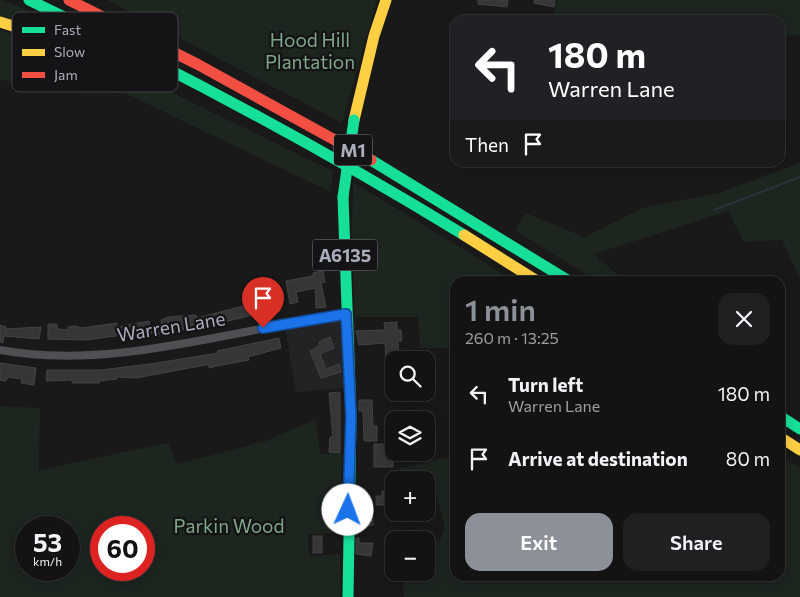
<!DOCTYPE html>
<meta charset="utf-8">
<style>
:root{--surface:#131314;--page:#202022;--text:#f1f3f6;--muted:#9d9ea0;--line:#323234;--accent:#8c9099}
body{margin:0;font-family:Commissioner,sans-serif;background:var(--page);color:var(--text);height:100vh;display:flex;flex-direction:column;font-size:19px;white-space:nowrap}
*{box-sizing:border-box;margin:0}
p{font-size:16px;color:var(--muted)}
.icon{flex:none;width:28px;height:28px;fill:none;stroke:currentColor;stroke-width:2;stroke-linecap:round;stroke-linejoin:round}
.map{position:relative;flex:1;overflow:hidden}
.panel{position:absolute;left:450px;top:276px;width:335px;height:305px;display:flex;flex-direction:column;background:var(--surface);border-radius:15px;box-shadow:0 2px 12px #0003,0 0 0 1px var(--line)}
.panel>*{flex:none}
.hud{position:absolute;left:450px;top:15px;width:335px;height:152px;border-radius:15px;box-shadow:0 2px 12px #0003,0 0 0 1px var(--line);background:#202124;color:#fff;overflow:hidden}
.controls{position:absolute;left:385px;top:351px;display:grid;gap:10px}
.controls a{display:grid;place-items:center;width:50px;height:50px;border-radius:10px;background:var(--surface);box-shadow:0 2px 12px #0003,0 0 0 1px var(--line);font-size:25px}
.speed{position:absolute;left:15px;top:516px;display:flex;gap:10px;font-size:25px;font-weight:700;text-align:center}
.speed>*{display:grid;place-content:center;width:65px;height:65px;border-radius:50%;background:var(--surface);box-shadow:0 2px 12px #0003,0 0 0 1px var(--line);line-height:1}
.speed small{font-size:12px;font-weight:400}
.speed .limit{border:8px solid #d22;background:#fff;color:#111}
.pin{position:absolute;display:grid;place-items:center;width:42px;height:42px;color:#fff;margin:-51px -21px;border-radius:50% 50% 50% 0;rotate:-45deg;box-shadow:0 0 5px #0007}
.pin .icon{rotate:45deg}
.me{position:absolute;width:55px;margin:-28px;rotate:2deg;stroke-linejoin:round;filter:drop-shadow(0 0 4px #0008)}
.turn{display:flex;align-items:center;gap:18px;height:105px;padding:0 15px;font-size:22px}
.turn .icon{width:65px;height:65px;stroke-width:2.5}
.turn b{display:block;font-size:35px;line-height:42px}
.then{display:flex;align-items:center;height:48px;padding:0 15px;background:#0003;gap:10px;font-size:19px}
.round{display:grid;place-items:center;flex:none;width:52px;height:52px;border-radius:15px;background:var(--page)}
.headline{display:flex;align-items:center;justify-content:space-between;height:85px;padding:0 15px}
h1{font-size:30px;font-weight:600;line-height:38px;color:var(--accent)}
.action{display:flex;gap:10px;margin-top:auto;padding:10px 15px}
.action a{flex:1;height:58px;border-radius:15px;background:var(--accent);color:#fff;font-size:20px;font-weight:600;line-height:58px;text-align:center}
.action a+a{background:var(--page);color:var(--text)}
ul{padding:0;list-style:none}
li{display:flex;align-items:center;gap:15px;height:65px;padding:0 15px}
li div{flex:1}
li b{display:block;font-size:19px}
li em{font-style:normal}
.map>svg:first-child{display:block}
.built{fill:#232326}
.green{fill:#1d251f;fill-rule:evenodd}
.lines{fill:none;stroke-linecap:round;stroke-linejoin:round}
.stream{stroke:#2b323d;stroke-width:2}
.building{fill:#363638;stroke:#424346}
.street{stroke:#4f4f54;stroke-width:8}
.fast{stroke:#16e098;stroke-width:11}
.slow{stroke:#ffcf43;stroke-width:11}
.jam{stroke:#f24e42;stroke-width:11}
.fast-bridge{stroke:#16e098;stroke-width:11}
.route-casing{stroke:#114b97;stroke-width:12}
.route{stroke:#1a73e8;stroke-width:9}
.labels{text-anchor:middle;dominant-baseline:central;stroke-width:4.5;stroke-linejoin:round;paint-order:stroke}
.shield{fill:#141316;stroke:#7d7f8a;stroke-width:1}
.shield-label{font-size:18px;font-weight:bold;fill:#aaadbc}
.park-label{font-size:19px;fill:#7fa887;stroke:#141316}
.street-label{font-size:19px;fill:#aaadbc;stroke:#141316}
.key{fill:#141316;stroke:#414148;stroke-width:1}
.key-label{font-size:14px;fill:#aaadbc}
</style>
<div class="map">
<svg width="800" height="597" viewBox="0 0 800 597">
<rect width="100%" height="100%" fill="#19191a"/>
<polygon class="built" points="355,317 356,387 296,392 285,328"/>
<g class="green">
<polygon points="0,0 18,6 87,40 89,45 0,18"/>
<polygon points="107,0 377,0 342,123"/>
<polygon points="557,0 800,0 800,35 780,36 780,20 553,20"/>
<polygon points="0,30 144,79 333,171 330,192 125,93 46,92 0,79"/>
<polygon points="800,163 800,278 782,240 744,242 728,211 594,254 625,281 596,281 515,230 526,213 584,237 642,208 719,193"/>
<polygon points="353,182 515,281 455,281 455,348 420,348 418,317 355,317 352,229"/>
<path d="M0,406L40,408L39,470L168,443L177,464L266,441L316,419L320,454H342L341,533L308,534L309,556L340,554L341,597H0ZM26,528H69V570H26ZM101,528H144V570H101Z"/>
<polygon points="455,456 455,576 780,576 780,456 800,468 800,597 404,597 402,573 426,572 426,549 440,540 445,527 431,476 400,478 400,468"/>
</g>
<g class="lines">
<polyline class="stream" points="714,210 800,177"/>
</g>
<g class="building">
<polygon points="478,0 508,0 507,7 478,4"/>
<polygon points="534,0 555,0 554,7 534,3"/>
<polygon points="323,271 325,282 321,283 326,307 316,308 315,288 296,292 298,302 290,304 286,281 313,276 313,273"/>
<polygon points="250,294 251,303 279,298 280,311 270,311 224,322 155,335 155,333 123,338 123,335 86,340 48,339 48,324 57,324 57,329 68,330 68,327 75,326 82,328 117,323 117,327 149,321 150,326 162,324 161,320 168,317 196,315 197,318 247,305"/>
<polygon points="397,322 397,330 401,330 402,341 398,341 399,360 394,360 394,377 387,377 385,343 359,345 356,331 385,330 384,323"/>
<polygon points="0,325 6,327 5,329 41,327 39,339 4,336 3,343 0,342"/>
<polygon points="330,337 334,348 320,354 326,369 339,364 341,372 321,378 310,351 320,345 319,342"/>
<polygon points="279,338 281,348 248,357 249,360 217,366 209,368 209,365 205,365 136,378 116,377 117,379 99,381 99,383 72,383 72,380 46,381 47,370 101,370 157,363 218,353 217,351"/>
<polygon points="0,363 36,368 34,385 21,383 22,379 8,377 6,381 0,380"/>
<polygon points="340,392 340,453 329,452 330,437 333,437 329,393"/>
<polygon points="359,400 372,400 373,426 377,426 377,441 364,441 363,411 359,411"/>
<polygon points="374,444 386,444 386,461 393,461 393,467 374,467"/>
<polygon points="382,491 394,491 394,498 389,498 389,505 376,505 376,496 382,496"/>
<polygon points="360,504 366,504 366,518 373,518 373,525 359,528"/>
<rect x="313" y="536" width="9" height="17"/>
<polygon points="356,538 359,538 359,543 373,543 371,556 356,554"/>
</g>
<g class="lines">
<path class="street" d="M0,350C111,371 235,329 346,314"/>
<g class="fast">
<path d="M29,0C178,71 323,149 464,235"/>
<polyline points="371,160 569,281"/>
<polyline points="343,197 351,416 348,597"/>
<polyline points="780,416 800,429"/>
</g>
<g class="slow">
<polyline points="0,22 150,69"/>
<polyline points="354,120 374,36 386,0"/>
<polyline points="464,235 537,281"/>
<polyline points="780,437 800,450"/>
</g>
<polyline class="jam" points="69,0 197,64 371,160"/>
<polyline class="fast-bridge" points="343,197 354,120"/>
</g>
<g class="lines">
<defs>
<polyline id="route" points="263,328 346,314 351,416 348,510"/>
</defs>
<use href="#route" class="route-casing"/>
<use href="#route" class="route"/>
</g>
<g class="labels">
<g class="shield">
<rect x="334" y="134.5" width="38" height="31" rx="4"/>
<rect x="312.5" y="239.5" width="65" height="31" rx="4"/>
</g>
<g class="shield-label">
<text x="353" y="150">M1</text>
<text x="345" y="255">A6135</text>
</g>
<g class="park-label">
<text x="310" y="39">Hood Hill<tspan x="310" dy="22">Plantation</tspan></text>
<text x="229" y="525">Parkin Wood</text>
</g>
<g class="street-label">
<text transform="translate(171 326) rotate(-9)">Warren Lane</text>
</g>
</g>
<rect x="12" y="12" width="166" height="80" rx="8" class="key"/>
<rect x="22" y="27" width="23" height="6" fill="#16e098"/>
<rect x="22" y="49" width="23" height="7" fill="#ffcf43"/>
<rect x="22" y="72" width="23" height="6" fill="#f24e42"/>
<g class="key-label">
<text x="54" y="35">Fast</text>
<text x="54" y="57">Slow</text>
<text x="54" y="80">Jam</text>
</g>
</svg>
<div class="controls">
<a><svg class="icon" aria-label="search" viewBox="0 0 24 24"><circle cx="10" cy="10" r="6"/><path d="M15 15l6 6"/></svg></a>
<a><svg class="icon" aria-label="layers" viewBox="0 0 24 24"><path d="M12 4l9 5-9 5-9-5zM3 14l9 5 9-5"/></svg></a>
<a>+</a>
<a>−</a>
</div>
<div class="speed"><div>53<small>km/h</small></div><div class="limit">60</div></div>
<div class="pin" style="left:263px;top:328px;background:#d93025"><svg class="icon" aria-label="arrive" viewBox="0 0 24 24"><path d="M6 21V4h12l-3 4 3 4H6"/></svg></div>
<svg class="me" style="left:348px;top:510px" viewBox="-20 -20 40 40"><circle r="19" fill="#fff"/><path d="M0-13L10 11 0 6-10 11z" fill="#1a73e8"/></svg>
<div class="hud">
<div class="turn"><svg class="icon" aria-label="left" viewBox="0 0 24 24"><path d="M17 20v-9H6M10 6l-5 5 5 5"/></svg><div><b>180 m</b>Warren Lane</div></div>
<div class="then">Then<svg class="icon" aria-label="arrive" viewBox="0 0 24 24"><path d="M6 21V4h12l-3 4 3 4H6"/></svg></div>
</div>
<section class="panel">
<div class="headline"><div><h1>1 min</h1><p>260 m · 13:25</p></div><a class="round"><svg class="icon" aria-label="close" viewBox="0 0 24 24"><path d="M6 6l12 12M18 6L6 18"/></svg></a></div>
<ul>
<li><svg class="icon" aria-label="left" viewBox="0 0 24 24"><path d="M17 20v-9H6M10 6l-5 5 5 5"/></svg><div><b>Turn left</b><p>Warren Lane</p></div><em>180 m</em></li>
<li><svg class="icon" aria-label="arrive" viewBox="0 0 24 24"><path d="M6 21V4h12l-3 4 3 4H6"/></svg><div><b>Arrive at destination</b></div><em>80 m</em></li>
</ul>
<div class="action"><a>Exit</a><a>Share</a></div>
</section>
</div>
